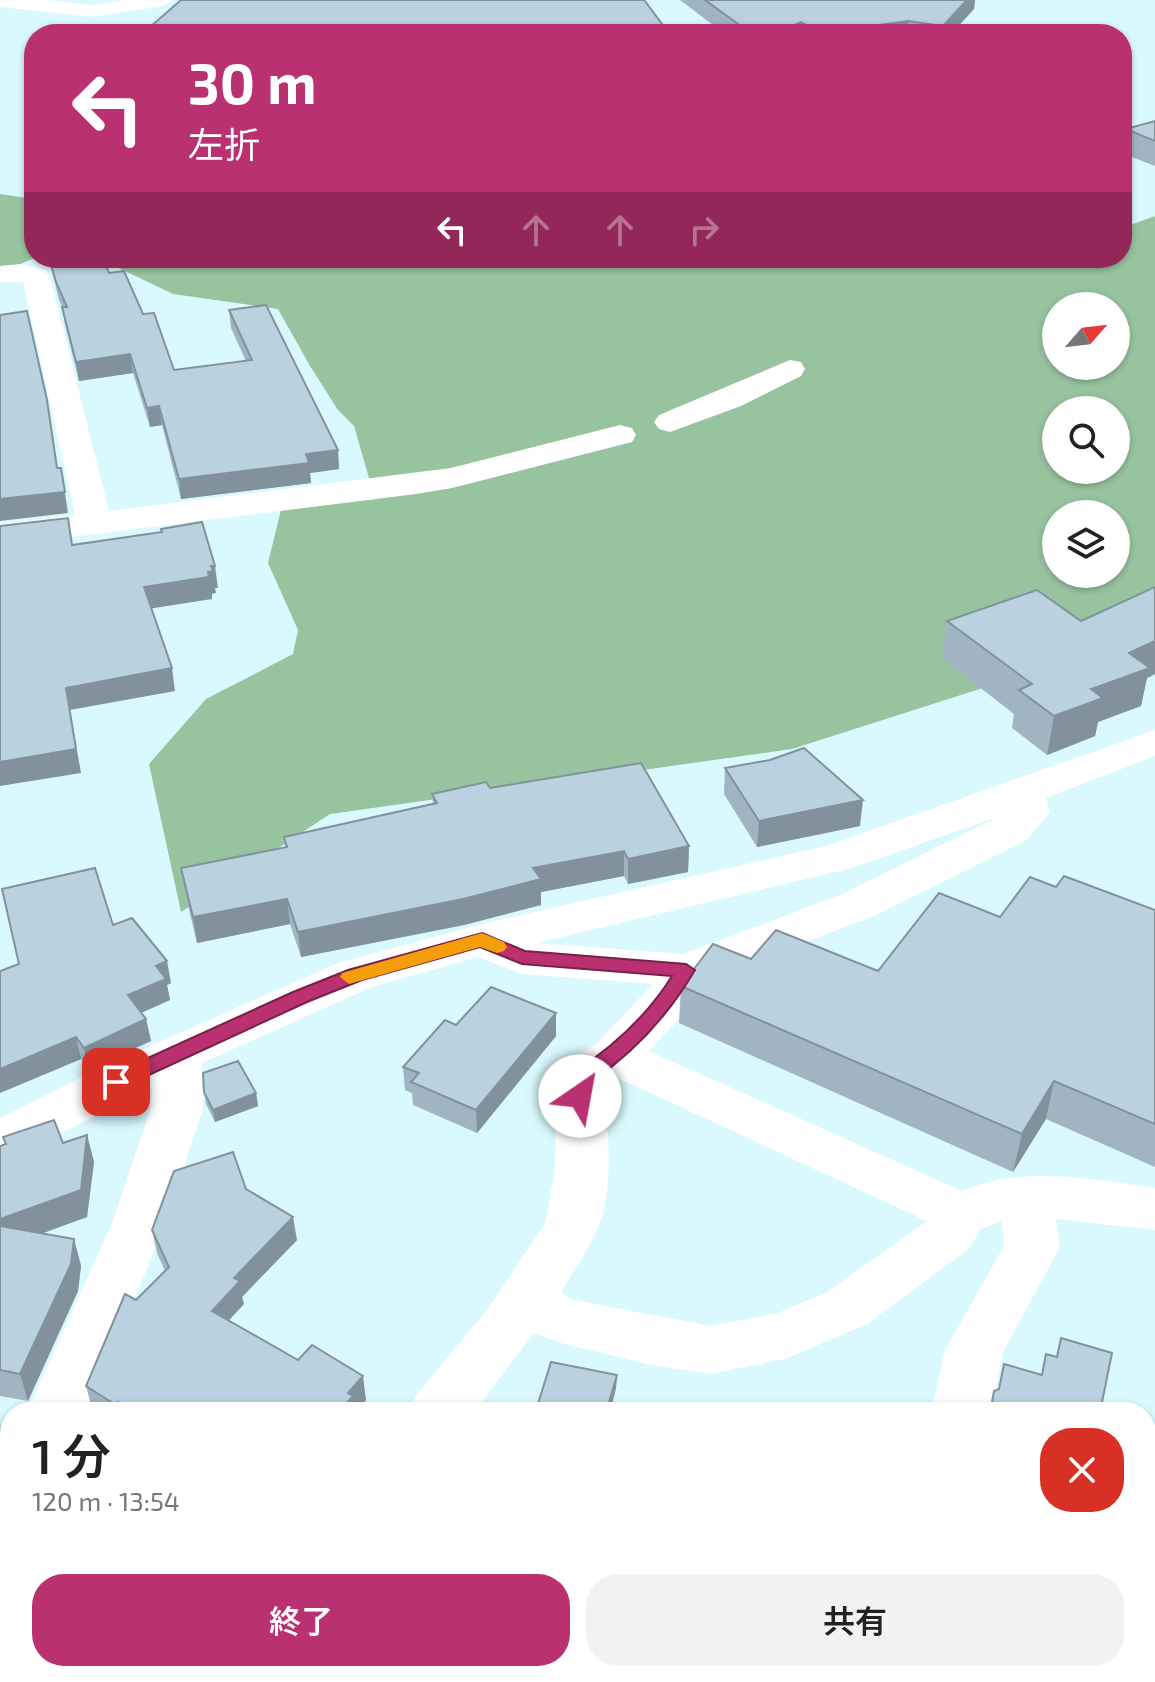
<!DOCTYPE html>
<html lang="ja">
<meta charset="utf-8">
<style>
:root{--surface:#fff;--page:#f2f2f2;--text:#222;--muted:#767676;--accent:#b93171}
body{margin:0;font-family:"Exo 2","Noto Sans JP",sans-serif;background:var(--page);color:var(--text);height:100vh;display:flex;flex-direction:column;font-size:30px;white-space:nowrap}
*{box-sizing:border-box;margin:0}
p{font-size:26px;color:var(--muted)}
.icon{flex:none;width:44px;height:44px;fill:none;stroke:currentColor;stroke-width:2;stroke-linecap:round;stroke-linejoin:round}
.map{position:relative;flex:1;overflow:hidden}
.details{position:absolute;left:0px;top:1402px;width:1156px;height:280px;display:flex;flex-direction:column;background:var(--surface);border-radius:32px 32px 0 0;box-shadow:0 2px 6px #0004}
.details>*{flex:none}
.hud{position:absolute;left:24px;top:24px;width:1108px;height:244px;border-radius:32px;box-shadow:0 2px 6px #0004;background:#b93171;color:#fff;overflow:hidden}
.needle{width:52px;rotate:62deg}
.tools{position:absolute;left:1042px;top:292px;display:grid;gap:16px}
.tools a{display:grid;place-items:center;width:88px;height:88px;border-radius:50%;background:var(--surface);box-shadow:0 2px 6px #0004;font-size:40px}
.pin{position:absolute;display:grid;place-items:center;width:68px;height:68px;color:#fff;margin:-34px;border-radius:16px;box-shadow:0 4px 12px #0006}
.me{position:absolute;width:88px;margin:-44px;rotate:33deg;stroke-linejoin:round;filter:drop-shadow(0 0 6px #0008)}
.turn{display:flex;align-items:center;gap:28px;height:168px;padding:0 32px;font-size:36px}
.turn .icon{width:104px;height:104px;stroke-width:2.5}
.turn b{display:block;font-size:56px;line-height:68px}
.lanes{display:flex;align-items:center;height:76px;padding:0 32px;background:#0003;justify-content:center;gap:40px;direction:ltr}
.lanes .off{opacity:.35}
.round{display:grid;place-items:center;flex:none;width:84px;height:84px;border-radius:32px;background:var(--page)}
.summary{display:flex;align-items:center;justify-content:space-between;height:136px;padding:0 32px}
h1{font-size:48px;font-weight:600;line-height:60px}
.cta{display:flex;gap:16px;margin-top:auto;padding:16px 32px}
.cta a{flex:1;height:92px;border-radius:32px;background:var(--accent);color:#fff;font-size:32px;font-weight:600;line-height:92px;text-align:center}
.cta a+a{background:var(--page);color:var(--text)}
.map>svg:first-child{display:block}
.forest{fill:#98c39f;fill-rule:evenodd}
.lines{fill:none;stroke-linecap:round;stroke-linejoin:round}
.minor{fill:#fff;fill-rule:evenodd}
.major{fill:#96dfd1;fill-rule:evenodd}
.wall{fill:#a0b4c1}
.shaded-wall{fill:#82929d}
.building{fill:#bad1e0;stroke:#82929d;stroke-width:2}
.route{fill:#b93171;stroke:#782049;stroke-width:2}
.slow{fill:#f59e0b}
</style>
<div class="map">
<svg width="1155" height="1682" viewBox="0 0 1155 1682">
<rect width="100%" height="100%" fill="#daf9fe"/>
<g class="forest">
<polygon points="0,194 34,199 34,258 12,268 0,269"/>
<path d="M1155,216V633L792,749L330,814L181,912L149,764L206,699L293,654L298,630L268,563L281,510L375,499L354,426L338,410L310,366L278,309L173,294L102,260L50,265L40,258H1006L1017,263L1032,258H1122V228ZM1056,306H1116V366H1056ZM1056,410H1116V470H1056ZM1056,514H1116V574H1056Z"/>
</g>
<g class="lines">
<g class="minor">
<polygon points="0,0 48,0 92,5 123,0 173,0 163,6 92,17 0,7"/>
<polygon points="21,264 46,271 50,277 109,511 451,468 620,425 632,428 636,435 632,442 452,488 416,494 0,546 0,524 75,515 23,282 0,282 0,266"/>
<polygon points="790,360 801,362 805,369 801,376 741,406 670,432 659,429 654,422 659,415"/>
<path d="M1155,730V756L1046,798L1050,812L1027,840L874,916L703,981L682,1016L649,1051L962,1191C1021,1165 1093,1179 1155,1188V1230L1056,1219L1060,1247L1003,1352L991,1412H931L945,1350L1004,1246L1002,1221L981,1229L969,1249L867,1324L785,1359L710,1374L647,1364L561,1343L534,1333L474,1412H408L417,1394L489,1307L545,1223L555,1170L556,1079L563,1066L597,1043L653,984L522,974L478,957L372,987L202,1063L203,1108L166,1223L87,1412H27L112,1223L151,1108L152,1087L19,1155L0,1161V1118L98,1069L338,963L482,924L826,846ZM1000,816L842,894L683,954L536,943L852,868ZM618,1078L927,1221L827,1292L778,1313L710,1326L574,1300L561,1292C574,1270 591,1247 600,1222C615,1178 606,1132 606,1087Z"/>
<polygon points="183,1672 259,1672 254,1682 178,1682"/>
<polygon points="928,1672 996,1672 993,1682 925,1682"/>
</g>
<g class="major">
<rect x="0" y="1425" width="10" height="54"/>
<polygon points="393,1672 470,1672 475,1682 398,1682"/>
</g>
</g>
<g class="wall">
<polygon points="680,0 975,0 974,9 951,34 725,34"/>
<polygon points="34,91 34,122 30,122 26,97"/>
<polygon points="1155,121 1155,166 1122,153 1126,129"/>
<polygon points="49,258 103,258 109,273 143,314 174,370 246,361 231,328 229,310 338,450 339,469 310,473 311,483 181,499 162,425 150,427 133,373 79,381 65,325 62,307 59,300"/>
<polygon points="1155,587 1155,674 1147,678 1141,706 1098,722 1095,736 1047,755 1012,728 1014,714 942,658 947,621 1081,621"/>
<polygon points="725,768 860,826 757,847 724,794"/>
<polygon points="490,788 689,846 688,872 628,884 624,876 541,892 541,905 464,925 301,957 290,924 197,943 185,893 181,868 285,848 284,837 433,804 432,794"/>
<polygon points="1056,887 1155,910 1155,1167 1046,1119 1013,1172 679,1023 681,986 751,959 878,971 1000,917"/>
<polygon points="113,925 171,983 167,985 170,1000 141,1013 146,1019 151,1041 88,1069 81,1059 0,1093"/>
<polygon points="456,1025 556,1036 477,1133 413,1105 412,1093 405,1090 403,1067"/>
<polygon points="204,1092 256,1093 258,1106 215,1122 206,1104"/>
<polygon points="87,1135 94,1162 87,1217 42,1233 74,1239 81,1266 78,1291 28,1401 0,1396 0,1146 5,1144 3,1137 63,1143"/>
<polygon points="246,1189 297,1240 242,1297 244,1304 229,1320 366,1400 355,1412 96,1412 92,1409 86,1386 165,1271 157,1253 152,1230"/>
<polygon points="1061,1338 1100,1412 990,1412 994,1391 1041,1375 1046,1354 1056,1357"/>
<polygon points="617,1375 616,1388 610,1412 537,1412 537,1407"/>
<polygon points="1146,1453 1155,1456 1155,1541 1146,1537"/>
<polygon points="10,1672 174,1672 163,1682 0,1682"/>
<polygon points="260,1672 354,1672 365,1682 270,1682"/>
<polygon points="529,1672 600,1672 594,1682 544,1682 529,1673"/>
<polygon points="602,1672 773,1672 794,1682 622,1682"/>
</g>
<g class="shaded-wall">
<polygon points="967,0 975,0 974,9 951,34 942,34 943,26"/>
<polygon points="908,21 907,34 821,34 821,33"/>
<polygon points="801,22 800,34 760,34 760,30"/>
<polygon points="130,354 133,373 79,381 76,362"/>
<polygon points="159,406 162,425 150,427 147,408"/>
<polygon points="338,450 339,469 310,473 311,483 181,499 179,479 306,454"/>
<polygon points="61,468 68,513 0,521 0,499"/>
<polygon points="211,566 215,566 218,588 215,588 216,593 212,594 212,599 148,609 144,587 208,572"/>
<polygon points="1155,641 1155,674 1147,678 1141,706 1098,722 1095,736 1047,755 1054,716 1091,689 1129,653"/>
<polygon points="172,668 175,691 70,710 81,773 0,786 0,762 66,688"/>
<polygon points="863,800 860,826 757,847 759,821"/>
<polygon points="689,846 688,872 628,884 628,859"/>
<polygon points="624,851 624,876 541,892 541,905 464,925 301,957 298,932 533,868"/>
<polygon points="287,899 290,924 197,943 193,917"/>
<polygon points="167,961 171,983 167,985 170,1000 132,1017 128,995 156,966"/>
<polygon points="556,1013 556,1036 477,1133 476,1110"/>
<polygon points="146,1019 151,1041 88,1069 84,1048"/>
<polygon points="76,1037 81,1059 0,1093 0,1069"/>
<polygon points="1054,1081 1046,1119 1013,1172 1022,1134"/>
<polygon points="256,1093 258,1106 215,1122 213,1110"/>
<polygon points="87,1135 94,1162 87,1217 0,1249 0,1219"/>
<polygon points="293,1217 297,1240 242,1297 244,1304 216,1334 212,1311 234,1278"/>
<polygon points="74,1239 81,1266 78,1291 28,1401 20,1374"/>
<polygon points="617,1375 616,1388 610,1412 606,1412"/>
<polygon points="363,1376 366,1400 355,1412 339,1412 348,1393"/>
<polygon points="118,1402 121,1412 118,1412 116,1405"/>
<polygon points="122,1672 124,1672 127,1682 111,1682"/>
<polygon points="144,1672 174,1672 163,1682 134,1682"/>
<polygon points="584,1672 600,1672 594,1682 582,1682 582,1676"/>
</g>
<g class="building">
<polygon points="181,0 644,0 668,32 652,34 142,34"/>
<polygon points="705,0 967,0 943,26 908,21 821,33 801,22 790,27 760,30 741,26"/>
<polygon points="34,91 34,98 26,97"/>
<polygon points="1155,121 1155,141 1126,129"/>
<polygon points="49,258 103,258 109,273 124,271 143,314 154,313 174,370 252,360 229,310 266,305 338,450 306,454 309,463 179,479 159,406 147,408 130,354 76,362 62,307 67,307 56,282"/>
<polygon points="27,311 47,400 57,468 61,468 65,492 0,499 0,315"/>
<polygon points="68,518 72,545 162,532 161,529 202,522 215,566 211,566 213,571 208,572 209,577 144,587 172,668 66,688 76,749 0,762 0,526"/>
<polygon points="1155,587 1155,641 1129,653 1150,668 1091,689 1103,698 1054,716 1019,690 1032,684 947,621 1037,590 1081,621"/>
<polygon points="804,748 863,800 759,821 725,768 770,760"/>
<polygon points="641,763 689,846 628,859 624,851 533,868 541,879 463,899 298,932 287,899 193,917 181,868 287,847 284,837 437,803 432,794 486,782 490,788"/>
<polygon points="95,868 113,925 132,918 167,961 156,966 166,979 128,995 146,1019 84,1048 76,1037 0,1069 0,971 19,964 2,889"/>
<polygon points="1064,876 1155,910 1155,1124 1054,1081 1022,1134 681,986 713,944 751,959 776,930 878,971 939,893 1000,917 1030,877 1056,887"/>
<polygon points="491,987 556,1013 476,1110 411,1082 419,1073 403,1067 445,1020 456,1025"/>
<polygon points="238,1061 256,1093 213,1110 204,1092 203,1073"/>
<polygon points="54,1120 63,1143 87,1135 81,1190 0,1219 0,1146 6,1144 3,1137"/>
<polygon points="233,1152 246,1189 293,1217 234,1278 240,1281 212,1311 298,1360 312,1345 363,1376 348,1393 353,1396 339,1412 133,1412 118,1402 116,1405 86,1386 125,1294 136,1300 169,1267 152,1230 174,1171"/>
<polygon points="0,1226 74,1239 71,1264 20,1374 0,1370"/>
<polygon points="1061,1338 1112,1353 1100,1412 993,1412 995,1403 992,1402 994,1391 999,1389 1004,1364 1042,1375 1046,1354 1057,1357"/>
<polygon points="551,1362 617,1375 606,1412 561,1412 537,1407"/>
<polygon points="467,1405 477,1412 460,1412"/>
<polygon points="1146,1453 1155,1456 1155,1514 1146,1510"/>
<polygon points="10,1614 10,1672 122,1672 111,1682 0,1682 0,1622"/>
<polygon points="125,1672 144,1672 134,1681"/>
<polygon points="277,1672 354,1672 365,1682 287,1682"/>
<polygon points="658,1672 773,1672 794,1682 670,1682 672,1679"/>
<polygon points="803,1672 915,1672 923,1676 920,1682 799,1682"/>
<polygon points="988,1672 1080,1672 1077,1682 985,1682"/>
<polygon points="235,1673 241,1682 223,1682"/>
</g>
<path class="route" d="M482,933L525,951L686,964L695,970C668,1016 635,1052 591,1082L587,1101H572L569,1096L573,1073C613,1047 647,1016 672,976L522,964L480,947L362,980L307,1002L123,1087H108L105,1082L108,1076L293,992L348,970Z"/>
<polygon class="slow" points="482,933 504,942 507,947 504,951 497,953 480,947 349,984 340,977 342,973"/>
</svg>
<div class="tools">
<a><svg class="needle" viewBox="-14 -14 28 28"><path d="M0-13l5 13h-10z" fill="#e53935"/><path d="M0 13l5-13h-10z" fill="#767676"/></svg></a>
<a><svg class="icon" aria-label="search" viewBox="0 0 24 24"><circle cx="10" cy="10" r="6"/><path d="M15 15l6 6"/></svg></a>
<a><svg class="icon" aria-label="layers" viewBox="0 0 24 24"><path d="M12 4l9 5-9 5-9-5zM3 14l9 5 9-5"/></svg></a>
</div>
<div class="pin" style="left:116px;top:1082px;background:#d93025"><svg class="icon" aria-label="arrive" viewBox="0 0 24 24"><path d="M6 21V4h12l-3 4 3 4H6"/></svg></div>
<svg class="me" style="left:580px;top:1096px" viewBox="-20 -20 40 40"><circle r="19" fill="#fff"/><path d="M0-13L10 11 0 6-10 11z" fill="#b93171"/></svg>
<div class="hud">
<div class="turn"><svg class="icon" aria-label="left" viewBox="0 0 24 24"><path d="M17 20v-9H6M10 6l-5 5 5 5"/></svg><div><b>30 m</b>左折</div></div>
<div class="lanes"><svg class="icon" aria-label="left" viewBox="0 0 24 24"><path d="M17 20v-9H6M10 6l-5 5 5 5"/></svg><svg class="icon off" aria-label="ahead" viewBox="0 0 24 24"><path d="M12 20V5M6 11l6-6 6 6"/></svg><svg class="icon off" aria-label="ahead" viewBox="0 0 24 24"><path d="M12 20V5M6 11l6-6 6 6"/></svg><svg class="icon off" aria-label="right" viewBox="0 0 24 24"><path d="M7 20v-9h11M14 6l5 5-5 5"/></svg></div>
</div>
<section class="details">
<div class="summary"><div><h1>1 分</h1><p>120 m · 13:54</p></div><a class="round" style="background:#d93025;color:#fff"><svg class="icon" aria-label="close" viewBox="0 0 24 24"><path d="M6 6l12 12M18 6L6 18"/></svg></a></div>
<div class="cta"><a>終了</a><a>共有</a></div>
</section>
</div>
